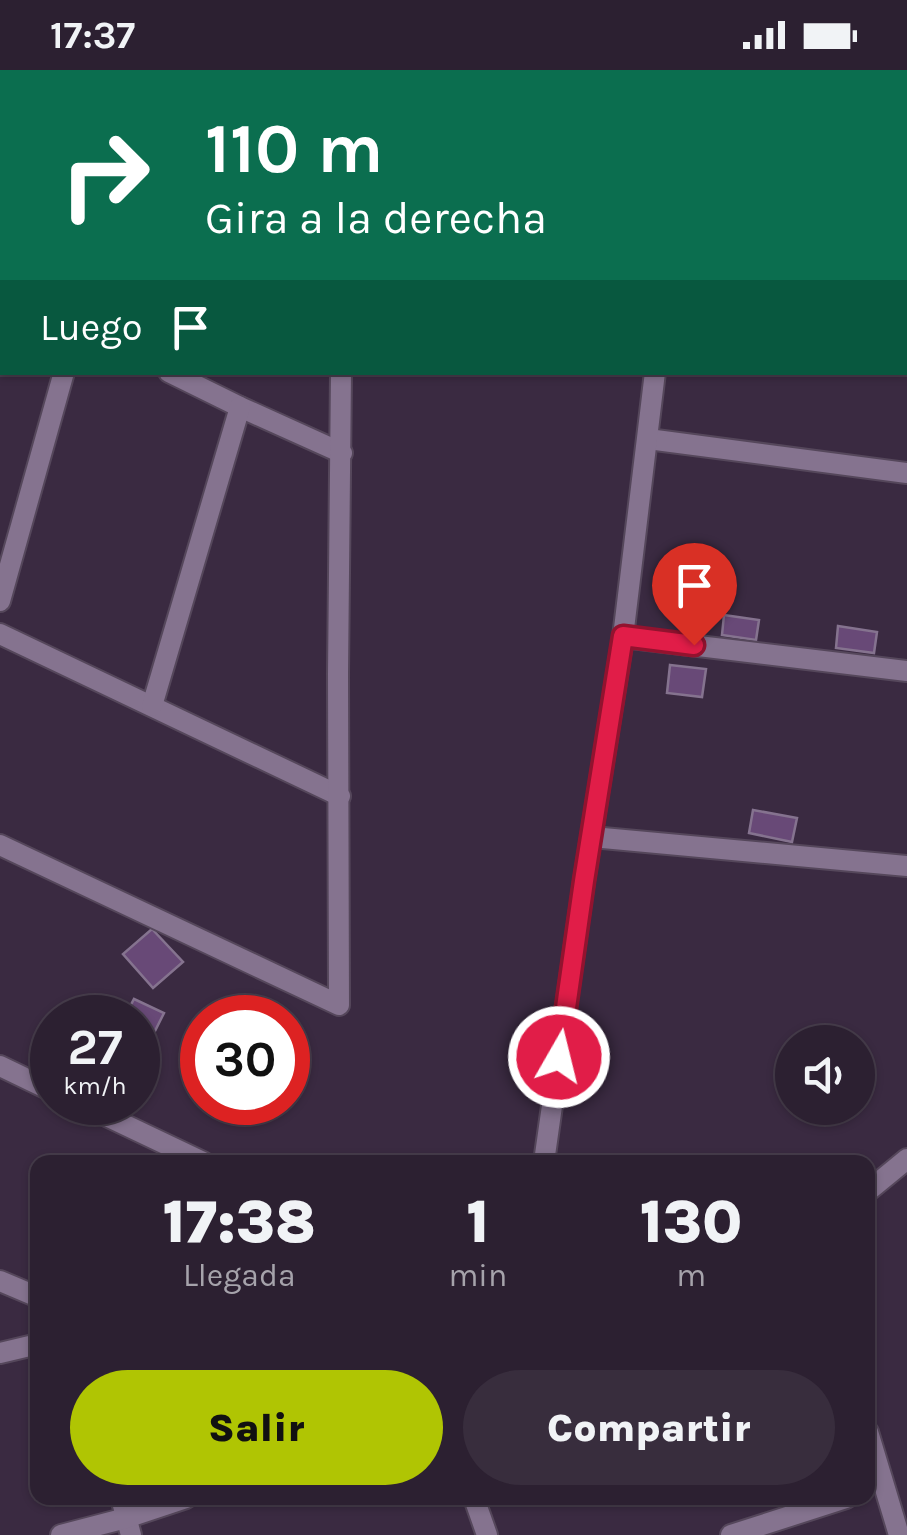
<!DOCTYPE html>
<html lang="es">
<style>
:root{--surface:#2c2031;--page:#382d3d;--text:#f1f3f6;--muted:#a6a3ab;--line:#483e4d;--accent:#b0c503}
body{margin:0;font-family:Karla,sans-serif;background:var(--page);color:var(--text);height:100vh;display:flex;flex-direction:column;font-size:38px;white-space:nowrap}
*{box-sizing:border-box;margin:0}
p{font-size:32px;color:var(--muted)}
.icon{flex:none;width:55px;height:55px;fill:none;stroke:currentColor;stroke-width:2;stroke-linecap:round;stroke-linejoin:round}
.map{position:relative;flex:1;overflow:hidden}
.side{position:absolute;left:30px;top:1085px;width:845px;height:350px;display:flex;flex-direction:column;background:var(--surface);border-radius:20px;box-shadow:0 2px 8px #0004,0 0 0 2px var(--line)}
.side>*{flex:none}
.hud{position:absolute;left:0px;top:0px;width:908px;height:305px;box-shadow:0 2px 8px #0004,0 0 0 2px var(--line);background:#0b6e4f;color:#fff;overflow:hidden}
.tools{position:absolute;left:775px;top:955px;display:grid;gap:20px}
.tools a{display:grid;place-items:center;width:100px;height:100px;border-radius:50%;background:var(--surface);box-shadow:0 2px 8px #0004,0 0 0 2px var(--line);font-size:50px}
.speed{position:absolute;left:30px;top:925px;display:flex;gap:20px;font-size:50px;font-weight:700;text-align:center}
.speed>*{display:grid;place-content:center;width:130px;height:130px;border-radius:50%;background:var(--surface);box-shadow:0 2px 8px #0004,0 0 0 2px var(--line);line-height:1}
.speed small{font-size:25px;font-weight:400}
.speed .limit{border:15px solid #d22;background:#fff;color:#111}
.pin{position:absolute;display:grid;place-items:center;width:85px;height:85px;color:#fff;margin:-102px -42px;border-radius:50% 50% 50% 0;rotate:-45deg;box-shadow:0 0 10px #0007}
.pin .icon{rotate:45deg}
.me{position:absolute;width:110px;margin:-55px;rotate:8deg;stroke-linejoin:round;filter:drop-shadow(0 0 8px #0008)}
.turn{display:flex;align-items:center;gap:35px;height:210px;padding:0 40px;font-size:45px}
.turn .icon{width:130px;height:130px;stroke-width:2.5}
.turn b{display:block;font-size:70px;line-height:85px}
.then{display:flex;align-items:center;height:95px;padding:0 40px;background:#0003;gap:20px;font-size:38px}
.eta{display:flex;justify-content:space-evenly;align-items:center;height:170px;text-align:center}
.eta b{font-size:60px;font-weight:800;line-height:70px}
.button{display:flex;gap:20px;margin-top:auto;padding:20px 40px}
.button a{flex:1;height:115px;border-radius:60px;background:var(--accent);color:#111;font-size:40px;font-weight:800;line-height:115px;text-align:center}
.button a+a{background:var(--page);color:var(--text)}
.status{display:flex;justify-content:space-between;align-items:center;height:70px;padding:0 50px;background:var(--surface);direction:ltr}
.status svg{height:28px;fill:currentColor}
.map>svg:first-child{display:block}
.building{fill:#684977;stroke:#85738f;stroke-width:2.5}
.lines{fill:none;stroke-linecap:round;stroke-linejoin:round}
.minor-casing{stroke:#55475b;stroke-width:24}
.minor{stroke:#85738f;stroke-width:20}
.route-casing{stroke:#92132f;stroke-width:25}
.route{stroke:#e11d48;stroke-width:18}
</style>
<div class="status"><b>17:37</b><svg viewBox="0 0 49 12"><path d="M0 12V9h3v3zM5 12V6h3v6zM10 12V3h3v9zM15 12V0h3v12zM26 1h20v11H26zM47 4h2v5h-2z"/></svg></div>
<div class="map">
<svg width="907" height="1465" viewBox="0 0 907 1465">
<rect width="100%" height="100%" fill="#3a2a41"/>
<g class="building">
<polygon points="724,545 759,550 756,570 722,565"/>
<polygon points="838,556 877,562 874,583 836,578"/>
<polygon points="670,595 706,599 702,627 667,623"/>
<polygon points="753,740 797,748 792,772 749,763"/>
<polygon points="152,859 183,892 153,918 123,884"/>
<polygon points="134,929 164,943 153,965 138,957 138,948 124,948"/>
</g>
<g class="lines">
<defs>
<g id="minor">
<polyline points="702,1 717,2"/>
<polyline points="146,2 147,0"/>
<polyline points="351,2 351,0"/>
<polyline points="905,22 907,22"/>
<polyline points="905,209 907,209"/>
<polyline points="0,217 2,219"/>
<polyline points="169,302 240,337 342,383"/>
<polyline points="648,369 907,403"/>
<polyline points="0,531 64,302"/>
<polyline points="0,564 340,726"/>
<polyline points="623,567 907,601"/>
<polyline points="152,636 240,337"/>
<polyline points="592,767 907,796"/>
<polyline points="0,775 339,935 338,604 341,302"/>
<polyline points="0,996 52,1021"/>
<polyline points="77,1032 203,1092"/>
<polyline points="544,1092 584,811 623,567 655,302"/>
<polyline points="868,1121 907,1089"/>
<polyline points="0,1211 38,1227"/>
<polyline points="0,1283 38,1274"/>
<polyline points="868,1362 899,1465"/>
<polyline points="121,1428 131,1465"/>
<polyline points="474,1428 487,1465"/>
<polyline points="61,1465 126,1448 186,1428"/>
<polyline points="731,1465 846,1428"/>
</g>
</defs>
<use href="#minor" class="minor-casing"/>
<use href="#minor" class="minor"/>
</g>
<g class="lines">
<defs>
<polyline id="route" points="559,987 584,811 623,566 694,575"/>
</defs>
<use href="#route" class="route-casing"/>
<use href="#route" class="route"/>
</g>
</svg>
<div class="tools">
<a><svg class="icon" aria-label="sound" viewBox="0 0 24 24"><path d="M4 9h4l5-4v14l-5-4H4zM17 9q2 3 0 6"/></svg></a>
</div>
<div class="speed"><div>27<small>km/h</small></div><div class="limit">30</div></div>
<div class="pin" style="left:694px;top:575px;background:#d93025"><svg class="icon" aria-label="arrive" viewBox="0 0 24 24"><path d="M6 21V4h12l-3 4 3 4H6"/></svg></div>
<svg class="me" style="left:559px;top:987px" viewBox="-20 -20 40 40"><circle r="17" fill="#e11d48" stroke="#fff" stroke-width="3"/><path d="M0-11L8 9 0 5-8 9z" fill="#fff"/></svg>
<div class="hud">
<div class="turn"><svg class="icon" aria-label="right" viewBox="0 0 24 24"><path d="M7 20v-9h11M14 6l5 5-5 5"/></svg><div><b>110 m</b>Gira a la derecha</div></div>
<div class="then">Luego<svg class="icon" aria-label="arrive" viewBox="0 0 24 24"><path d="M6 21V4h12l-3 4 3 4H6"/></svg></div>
</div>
<section class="side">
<div class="eta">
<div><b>17:38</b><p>Llegada</p></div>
<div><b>1</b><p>min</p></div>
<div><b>130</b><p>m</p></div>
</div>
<div class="button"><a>Salir</a><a>Compartir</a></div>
</section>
</div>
